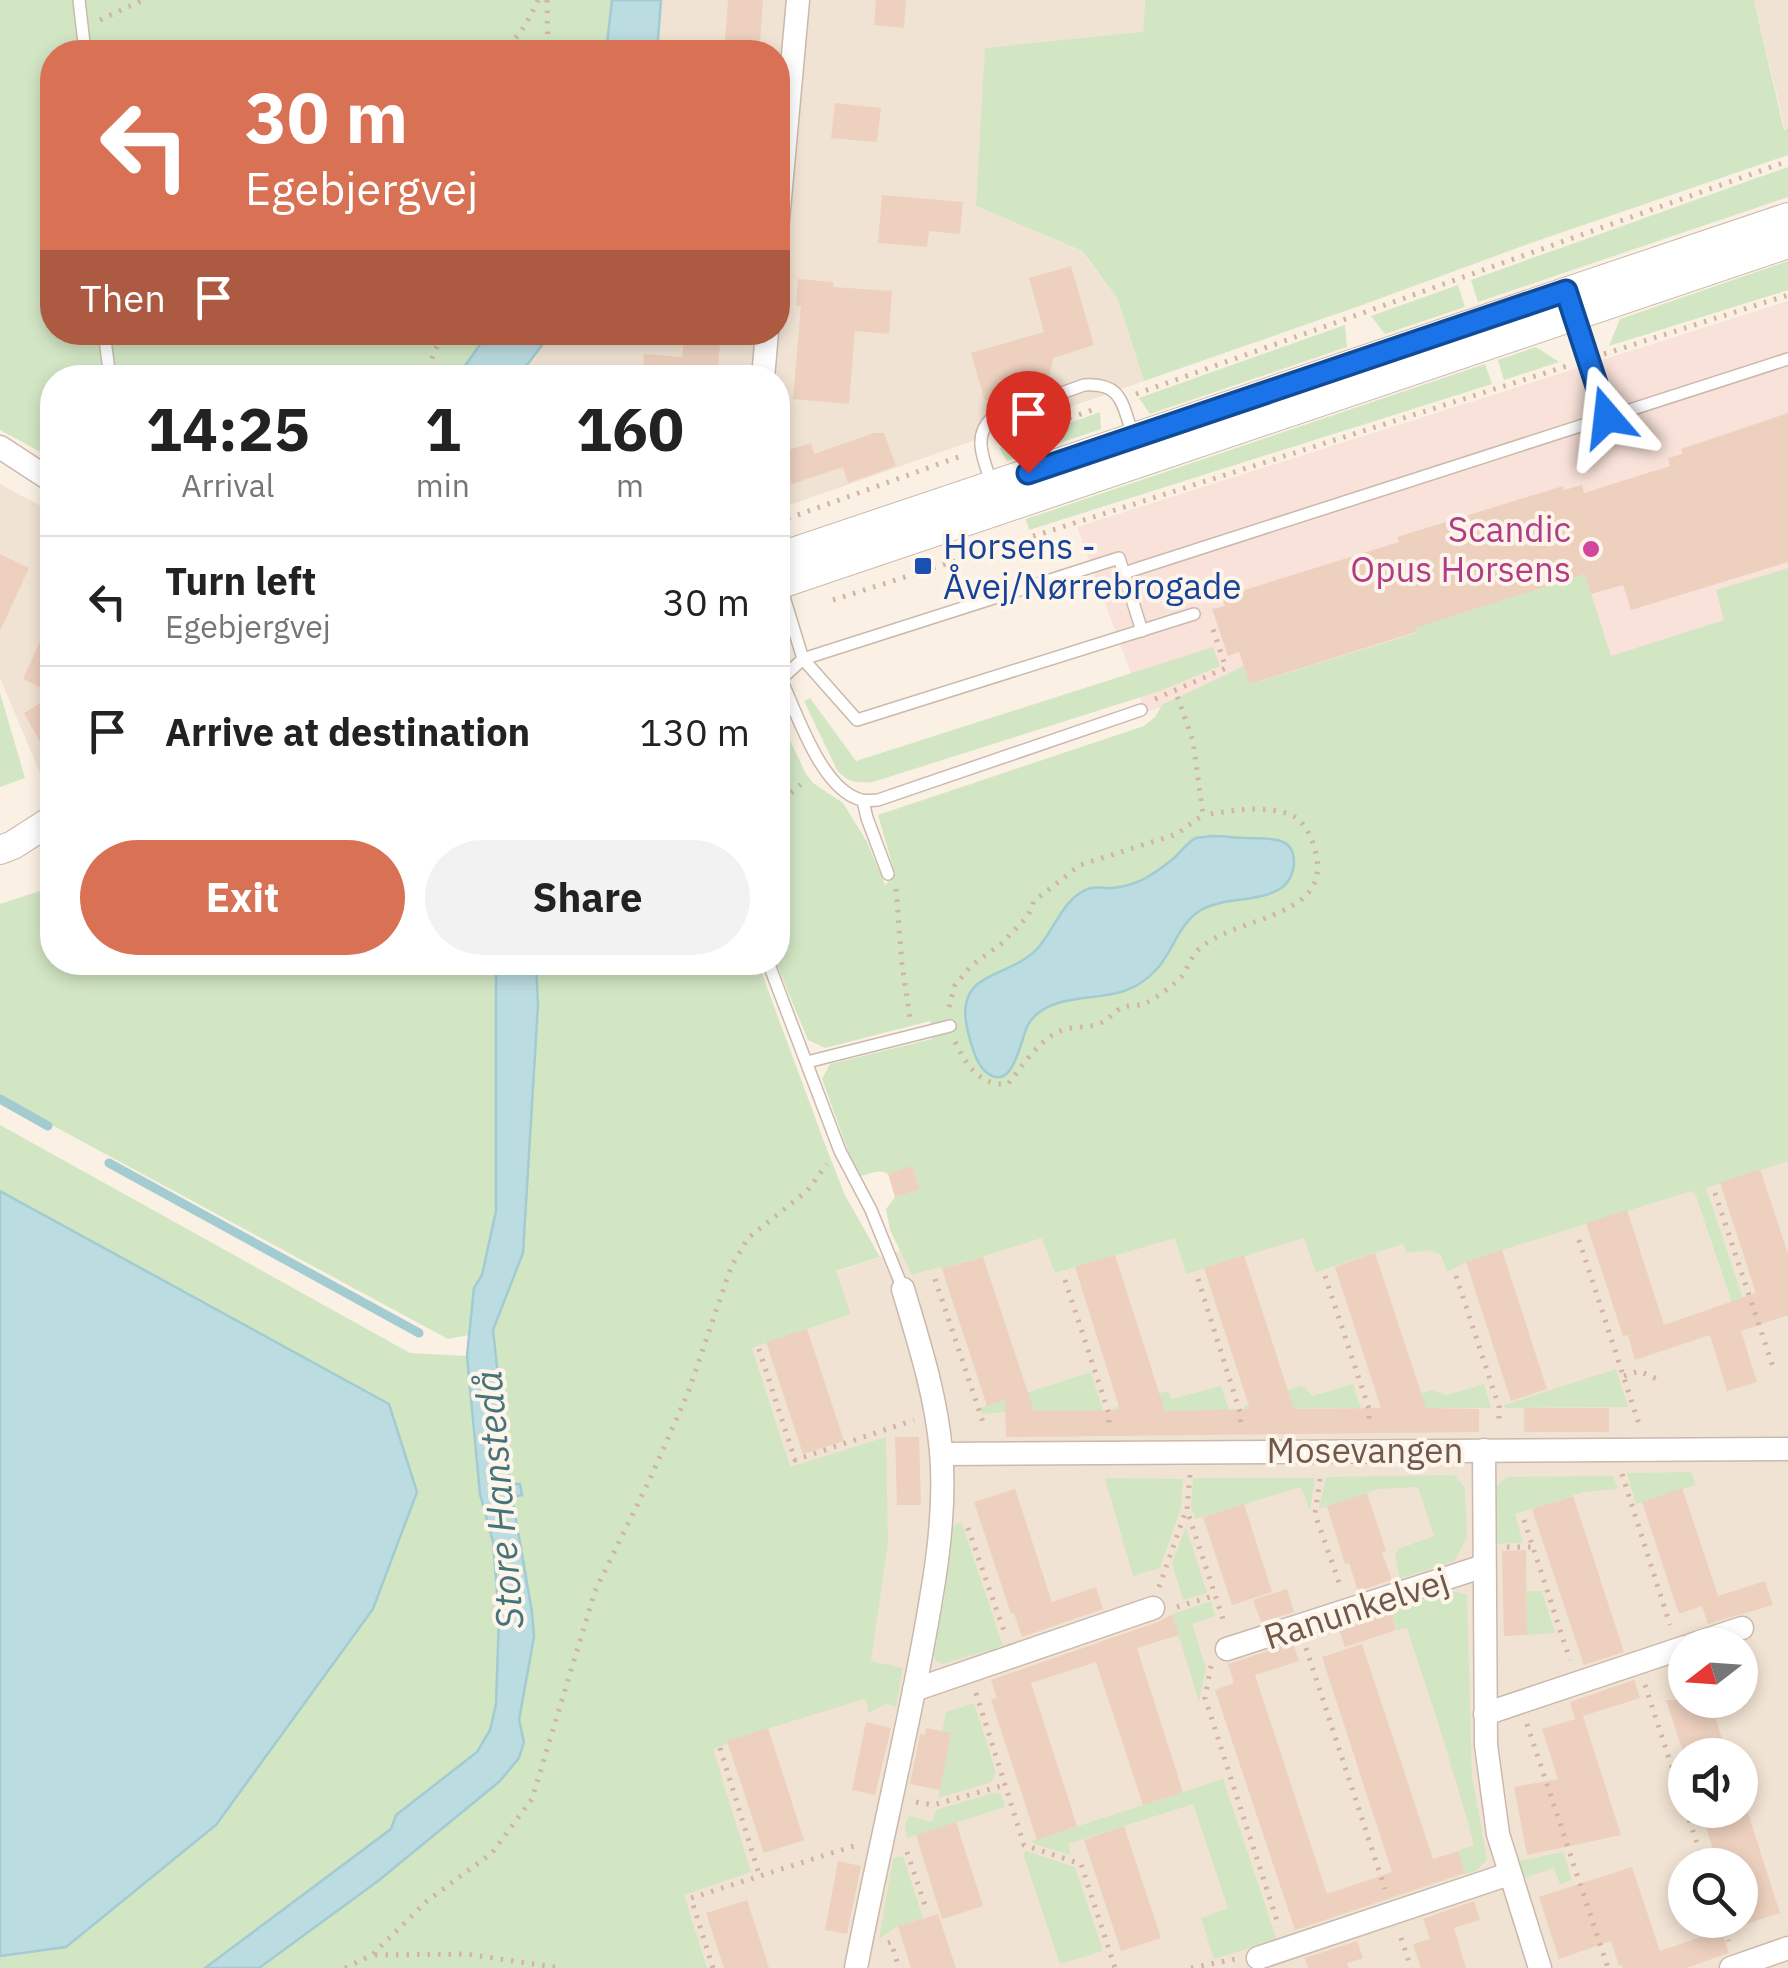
<!DOCTYPE html>
<meta charset="utf-8">
<style>
:root{--surface:#fff;--page:#f2f2f2;--text:#222;--muted:#767676;--line:#e0e0e0;--accent:#d97154}
body{margin:0;font-family:"IBM Plex Sans",sans-serif;background:var(--page);color:var(--text);height:100vh;display:flex;flex-direction:column;font-size:38px;white-space:nowrap}
*{box-sizing:border-box;margin:0}
p{font-size:32px;color:var(--muted)}
.icon{flex:none;width:55px;height:55px;fill:none;stroke:currentColor;stroke-width:2;stroke-linecap:round;stroke-linejoin:round}
.map{position:relative;flex:1;overflow:hidden}
.panel{position:absolute;left:40px;top:365px;width:750px;height:610px;display:flex;flex-direction:column;background:var(--surface);border-radius:40px;box-shadow:0 5px 15px #0003}
.panel>*{flex:none}
.top-card{position:absolute;left:40px;top:40px;width:750px;height:305px;border-radius:40px;box-shadow:0 5px 15px #0003;background:#d97154;color:#fff;overflow:hidden}
.needle{width:65px;rotate:253deg}
.buttons{position:absolute;left:1668px;top:1628px;display:grid;gap:20px}
.buttons a{display:grid;place-items:center;width:90px;height:90px;border-radius:50%;background:var(--surface);box-shadow:0 5px 15px #0003;font-size:50px}
.pin{position:absolute;display:grid;place-items:center;width:85px;height:85px;color:#fff;margin:-102px -42px;border-radius:50% 50% 50% 0;rotate:-45deg;box-shadow:0 0 10px #0007}
.pin .icon{rotate:45deg}
.me{position:absolute;width:110px;margin:-55px;rotate:343deg;stroke-linejoin:round;filter:drop-shadow(0 0 8px #0008)}
.turn{display:flex;align-items:center;gap:35px;height:210px;padding:0 40px;font-size:45px}
.turn .icon{width:130px;height:130px;stroke-width:2.5}
.turn b{display:block;font-size:70px;line-height:85px}
.then{display:flex;align-items:center;height:95px;padding:0 40px;background:#0003;gap:20px;font-size:38px}
.eta{display:flex;justify-content:space-evenly;align-items:center;height:170px;text-align:center}
.eta b{font-size:60px;font-weight:700;line-height:70px}
.cta{display:flex;gap:20px;margin-top:auto;padding:20px 40px}
.cta a{flex:1;height:115px;border-radius:60px;background:var(--accent);color:#fff;font-size:40px;font-weight:700;line-height:115px;text-align:center}
.cta a+a{background:var(--page);color:var(--text)}
ul{padding:0;list-style:none}
li{display:flex;align-items:center;gap:30px;height:130px;padding:0 40px;border-top:2px solid var(--line)}
li div{flex:1}
li b{display:block;font-size:38px}
li em{font-style:normal}
.map>svg:first-child{display:block}
.residential{fill:#f1e3d3;fill-rule:evenodd}
.commercial{fill:#f9e2d9}
.green{fill:#d2e6c4}
.water{fill:#bbdce1;stroke:#a2cbd2;stroke-width:2.5}
.lines{fill:none;stroke-linecap:round;stroke-linejoin:round}
.stream{stroke:#a2cbd2;stroke-width:9}
.building{fill:#edd0be}
.service-casing{stroke:#cab9ac;stroke-width:14}
.minor-casing{stroke:#cab9ac;stroke-width:25}
.tertiary-casing{stroke:#cab9ac;stroke-width:30}
.path{stroke:#d1b4a2;stroke-width:5;stroke-dasharray:2.5 8;stroke-linecap:butt}
.service{stroke:#fff;stroke-width:11}
.minor{stroke:#fff;stroke-width:22}
.tertiary{stroke:#fff;stroke-width:28}
.route-casing{stroke:#114b97;stroke-width:25}
.route{stroke:#1a73e8;stroke-width:18}
.hotel-dot{fill:#d1479c;stroke:#fdf5ea;stroke-width:4}
.transit-dot{fill:#1a4fb4;stroke:#fdf5ea;stroke-width:4}
.labels{text-anchor:middle;dominant-baseline:central;stroke-width:8;stroke-linejoin:round;paint-order:stroke}
.hotel-label{font-size:35px;fill:#b23c85;stroke:#fdf5ea;text-anchor:end}
.transit-label{font-size:35px;fill:#164399;stroke:#fdf5ea;text-anchor:start}
.street-label{font-size:35px;fill:#70594c;stroke:#fdf5ea}
.water-label{font-size:38px;font-style:italic;fill:#45737b;stroke:#fdf5ea}
</style>
<div class="map">
<svg width="1788" height="1968" viewBox="0 0 1788 1968">
<rect width="100%" height="100%" fill="#faf1e4"/>
<g class="residential">
<polygon points="661,0 1145,0 1143,32 976,206 1081,251 1117,298 1144,381 778,509 778,378 518,378 551,333 778,332 778,52 657,52"/>
<polygon points="1754,0 1788,0 1788,129 1785,130"/>
<polygon points="0,484 52,512 52,776 43,780 0,678"/>
<path d="M1788,1133V1968H661L732,1306L966,1229ZM1685,1645H1740V1700H1685ZM1685,1755H1740V1810H1685ZM1685,1865H1740V1920H1685Z"/>
</g>
<polygon class="commercial" points="1788,301 1788,667 1174,704 1145,712 1077,527"/>
<g class="green">
<polygon points="0,0 612,0 606,52 52,52 52,332 489,333 457,377 52,378 52,458 0,430"/>
<polygon points="1145,0 1754,0 1784,130 1788,129 1788,155 1528,244 1365,304 1144,381 1117,298 1082,251 976,206 985,48 1143,32"/>
<polygon points="1788,167 1788,197 1478,302 1471,280"/>
<polygon points="1788,261 1788,290 1609,346 1620,319"/>
<polygon points="1458,285 1465,307 1385,334 1371,316"/>
<polygon points="1345,325 1347,347 1150,414 1139,398"/>
<polygon points="1536,347 1559,362 1504,380 1498,360"/>
<polygon points="1485,364 1492,384 1029,530 1026,519"/>
<polygon points="1100,412 1101,429 1007,461 999,448"/>
<path d="M1788,568V1161L1706,1188L1748,1314L1737,1318L1695,1193L1691,1191L1502,1250L1466,1262L1447,1272L1441,1255L1430,1250L1407,1253L1403,1244L1316,1272L1304,1238L1186,1274L1175,1238L1055,1273L1042,1238L942,1269L940,1267L912,1275L890,1230L886,1209L895,1197L920,1190L912,1167L888,1174C877,1168 871,1175 860,1176L852,1162L822,1079L830,1064L932,1039L930,1021L825,1048L808,1040L776,963L778,715L806,774L813,783L843,803L867,842L885,885L895,874L878,815L1144,726L1155,717L1162,705L1244,666L1251,684L1416,633L1413,623L1427,624L1585,574L1611,656L1724,620L1716,590Z"/>
<path d="M1213,647L1220,666L1163,690L873,782C858,783 848,783 837,770L804,701L810,698L856,761Z"/>
<polygon points="0,693 25,778 0,787"/>
<polygon points="52,887 52,962 496,963 496,1211 482,1275 474,1288 469,1335 448,1339 0,1097 0,904"/>
<polygon points="536,963 758,963 826,1147 845,1195 880,1257 836,1271 851,1314 752,1348 790,1467 886,1437 888,1542 871,1661 903,1668 896,1706 886,1704 868,1713 867,1702 864,1699 728,1741 728,1744 713,1749 751,1872 684,1895 707,1968 259,1968 378,1881 519,1758 524,1742 519,1720 534,1637 532,1612 512,1496 521,1495 510,1485 493,1330 523,1253 538,1005"/>
<polygon points="0,1125 410,1353 467,1356 480,1493 493,1542 499,1616 496,1704 490,1730 477,1752 396,1815 392,1829 205,1968 0,1968 0,1956 66,1947 389,1404 0,1191"/>
<polygon points="1616,1369 1628,1407 1505,1408 1504,1405"/>
<polygon points="1091,1372 1104,1414 1005,1412 982,1414 980,1408"/>
<polygon points="1353,1384 1361,1408 1244,1409 1244,1406 1302,1385 1312,1396"/>
<polygon points="1484,1384 1491,1408 1381,1408 1380,1406 1431,1390 1447,1395"/>
<polygon points="1221,1386 1229,1410 1114,1412 1113,1408 1168,1391 1172,1399"/>
<polygon points="1691,1472 1696,1485 1636,1504 1627,1473"/>
<polygon points="1454,1475 1465,1488 1467,1537 1454,1561 1400,1579 1395,1555 1398,1549 1434,1536 1418,1487 1379,1489 1319,1509 1326,1477"/>
<polygon points="1613,1476 1618,1489 1584,1492 1515,1514 1523,1543 1495,1544 1496,1486 1507,1477"/>
<polygon points="1105,1478 1183,1479 1181,1508 1160,1568 1133,1576"/>
<polygon points="1193,1478 1315,1478 1310,1511 1301,1487 1195,1519 1191,1506"/>
<polygon points="959,1523 963,1526 1003,1646 942,1664 936,1661 933,1654 945,1595 950,1533 952,1527"/>
<polygon points="1186,1527 1207,1593 1183,1600 1172,1563"/>
<path d="M1452,1591L1467,1595L1472,1776L1487,1860L1476,1871L1465,1874L1458,1851L1474,1845C1454,1771 1431,1700 1407,1628L1397,1630L1390,1609Z"/>
<polygon points="1527,1591 1542,1591 1555,1633 1527,1635"/>
<polygon points="1211,1601 1215,1616 1192,1624 1206,1668 1199,1702 1172,1614"/>
<polygon points="974,1703 995,1769 995,1777 989,1783 938,1798 951,1734 942,1731 946,1712"/>
<polygon points="1223,1779 1277,1940 1214,1959 1201,1918 1228,1908 1193,1804 1068,1844 1071,1855 1034,1844 1032,1841"/>
<polygon points="992,1793 1001,1794 1005,1807 907,1838 905,1824 909,1816 932,1822 936,1810"/>
<polygon points="1026,1851 1075,1867 1103,1951 1060,1964 1023,1854"/>
<polygon points="1563,1852 1572,1880 1560,1884 1554,1868 1524,1878 1519,1861"/>
<polygon points="903,1856 923,1918 898,1926 879,1939 893,1858"/>
</g>
<g class="water">
<polygon points="612,0 661,0 657,52 606,52"/>
<polygon points="489,332 551,332 551,333 518,377 457,377"/>
<path d="M1211,836C1223,836 1236,838 1248,838C1268,839 1294,835 1294,862C1294,872 1289,883 1281,888C1259,903 1226,896 1201,910C1178,924 1173,952 1156,970C1125,1003 1095,992 1058,1003C1045,1007 1034,1014 1028,1025C1021,1036 1014,1095 986,1072C976,1064 971,1044 968,1032C952,970 1007,980 1037,949C1054,931 1064,895 1091,888C1098,886 1106,889 1113,888C1124,887 1140,882 1149,876C1157,871 1166,865 1174,858C1181,852 1187,842 1196,838C1200,837 1206,837 1211,836Z"/>
<polygon points="496,963 536,963 538,1005 523,1253 493,1330 510,1484 520,1484 522,1495 512,1497 532,1612 534,1637 519,1720 524,1742 519,1758 500,1781 378,1881 259,1968 205,1968 391,1829 396,1815 477,1752 490,1730 496,1704 499,1616 493,1542 480,1494 467,1356 474,1288 482,1275 496,1211"/>
<polygon points="0,1191 389,1404 417,1492 373,1609 216,1825 66,1947 0,1956"/>
</g>
<g class="lines">
<g class="stream">
<polyline points="0,1099 48,1126"/>
<polyline points="109,1163 419,1333"/>
</g>
</g>
<g class="building">
<polygon points="728,0 763,0 760,42 725,40"/>
<polygon points="876,0 906,0 904,28 874,25"/>
<polygon points="835,103 881,108 877,142 831,138"/>
<polygon points="882,195 963,202 960,234 929,231 927,247 878,243"/>
<polygon points="1071,266 1094,345 1053,358 1050,374 1018,384 1020,391 985,401 971,353 1044,332 1029,278"/>
<polygon points="798,279 833,282 833,287 892,291 889,334 855,331 849,404 793,399 801,306 796,306"/>
<polygon points="685,332 721,332 717,378 642,378 644,354 682,357"/>
<polygon points="1788,413 1788,562 1631,610 1623,585 1591,594 1585,574 1415,628 1416,632 1250,684 1239,652 1228,656 1212,609 1225,606 1222,597 1399,542 1397,537 1563,486 1564,490 1582,485 1584,493 1670,466 1668,458 1683,454 1681,449"/>
<polygon points="874,433 884,433 896,466 848,483 843,467 792,484 782,452 811,443 814,454"/>
<polygon points="0,554 29,568 0,631"/>
<polygon points="52,615 52,693 23,679"/>
<polygon points="52,696 52,763 24,713"/>
<polygon points="912,1166 920,1190 895,1197 888,1174"/>
<polygon points="1760,1169 1788,1254 1788,1315 1741,1331 1757,1382 1727,1391 1710,1335 1635,1360 1628,1335 1623,1336 1586,1223 1627,1210 1664,1325 1756,1293 1720,1183"/>
<polygon points="1502,1250 1547,1389 1511,1401 1466,1262"/>
<polygon points="1375,1253 1426,1408 1479,1409 1479,1432 1006,1437 1005,1400 987,1406 942,1269 983,1257 1034,1411 1120,1410 1075,1267 1115,1255 1165,1411 1250,1409 1204,1268 1244,1255 1294,1409 1381,1408 1335,1267"/>
<polygon points="807,1329 844,1441 803,1454 766,1342"/>
<rect x="1524" y="1408" width="85" height="24"/>
<polygon points="895,1437 919,1437 921,1505 897,1505"/>
<polygon points="1682,1488 1718,1596 1765,1581 1773,1605 1708,1624 1702,1606 1679,1614 1642,1502"/>
<polygon points="1015,1489 1052,1602 1096,1587 1103,1609 1022,1637 1014,1613 1011,1614 974,1502"/>
<polygon points="1367,1493 1386,1551 1382,1552 1392,1580 1358,1591 1349,1563 1345,1564 1327,1506"/>
<polygon points="1573,1496 1624,1652 1584,1665 1532,1509"/>
<polygon points="1244,1504 1272,1592 1232,1605 1203,1517"/>
<polygon points="1526,1550 1527,1635 1504,1636 1502,1551"/>
<polygon points="1287,1589 1294,1612 1261,1622 1253,1600"/>
<polygon points="1391,1612 1396,1630 1345,1647 1339,1629"/>
<polygon points="1172,1614 1179,1635 1137,1648 1183,1792 1143,1805 1096,1662 1031,1683 1077,1826 1037,1840 991,1700 997,1698 991,1680 1158,1622"/>
<polygon points="1293,1643 1299,1661 1255,1675 1327,1894 1392,1872 1322,1657 1362,1644 1433,1859 1458,1851 1465,1873 1295,1930 1215,1690 1234,1683 1228,1664"/>
<polygon points="1634,1680 1640,1698 1583,1716 1621,1835 1527,1855 1514,1787 1558,1779 1542,1729 1575,1719 1570,1702"/>
<polygon points="1666,1700 1710,1700 1727,1755 1684,1755"/>
<polygon points="866,1722 891,1728 875,1795 852,1790"/>
<polygon points="768,1728 804,1840 764,1853 727,1741"/>
<polygon points="926,1728 951,1733 940,1790 910,1784 920,1734 925,1735"/>
<polygon points="1745,1804 1780,1913 1740,1926 1740,1865 1718,1865 1703,1818 1726,1810 1740,1810 1740,1805"/>
<polygon points="956,1822 983,1906 942,1919 916,1835"/>
<polygon points="1124,1826 1161,1938 1121,1951 1084,1840"/>
<polygon points="838,1861 861,1866 847,1934 825,1930"/>
<polygon points="1632,1867 1660,1951 1721,1930 1729,1953 1686,1968 1622,1968 1622,1965 1619,1966 1611,1941 1559,1959 1539,1897"/>
<polygon points="747,1900 769,1968 724,1968 706,1913"/>
<polygon points="1474,1901 1480,1920 1454,1928 1466,1968 1421,1968 1413,1944 1430,1939 1423,1919"/>
<polygon points="938,1914 956,1968 911,1968 898,1926"/>
<polygon points="1357,1941 1363,1958 1347,1963 1349,1968 1308,1968 1305,1958"/>
</g>
<g class="lines">
<defs>
<g id="service">
<polyline points="79,0 85,52"/>
<polyline points="1575,317 1607,417"/>
<polyline points="104,332 110,378"/>
<path d="M992,485C985,462 971,437 992,418L1084,385C1123,382 1122,405 1133,435"/>
<polyline points="1124,573 1788,359"/>
<polyline points="780,584 803,659 857,720 1194,614"/>
<path d="M1141,710L878,800C875,800 865,801 862,800C822,791 797,714 781,679L803,659L1119,558L1142,631"/>
<polyline points="863,801 867,818 888,874"/>
<polyline points="768,962 840,1151 871,1210 903,1289"/>
<polyline points="807,1062 950,1026"/>
</g>
<g id="minor">
<polyline points="778,220 798,0"/>
<polyline points="763,378 767,332"/>
<polyline points="0,447 52,481"/>
<polyline points="1484,1450 1486,1745 1498,1834 1540,1968"/>
<polyline points="942,1454 1788,1449"/>
<polyline points="1691,1645 1742,1628"/>
<polyline points="1227,1649 1484,1566"/>
<polyline points="914,1690 1153,1608"/>
<polyline points="1485,1714 1685,1647"/>
<polyline points="1258,1958 1509,1874"/>
<path d="M856,1968C876,1863 901,1760 921,1655C933,1591 947,1517 941,1451C936,1395 919,1343 903,1289"/>
<polyline points="1731,1968 1788,1948"/>
</g>
<g id="tertiary">
<polyline points="778,557 1788,217"/>
<polyline points="778,585 1788,244"/>
<polyline points="0,850 13,845 52,820"/>
</g>
</defs>
<use href="#service" class="service-casing"/>
<use href="#minor" class="minor-casing"/>
<use href="#tertiary" class="tertiary-casing"/>
<g class="path">
<polyline points="547,0 548,52"/>
<polyline points="100,20 143,0"/>
<path d="M500,52C519,38 528,22 538,0"/>
<polyline points="1604,354 1788,295"/>
<polyline points="424,378 443,332"/>
<polyline points="1136,394 1788,161"/>
<polyline points="1000,443 1098,408"/>
<polyline points="778,522 961,456"/>
<polyline points="833,600 1570,365"/>
<polyline points="1155,699 1226,668 1211,623"/>
<polyline points="778,809 784,799 807,779"/>
<polyline points="896,889 902,965 910,1017"/>
<polyline points="949,1007 955,985 972,965 1001,944 1028,916 1034,901 1080,865 1177,834 1203,815 1193,741 1175,690"/>
<path d="M955,1042C967,1066 980,1086 1008,1084C1022,1066 1035,1046 1054,1034C1068,1025 1084,1029 1098,1024C1108,1021 1114,1011 1123,1007C1130,1005 1139,1006 1146,1003C1156,998 1174,985 1182,976C1188,968 1191,957 1198,950C1235,914 1338,921 1314,846C1309,831 1301,817 1286,813C1258,805 1232,811 1203,815"/>
<polyline points="1715,1193 1773,1367"/>
<polyline points="1579,1240 1640,1427"/>
<polyline points="1325,1276 1369,1409 1369,1426"/>
<polyline points="1456,1276 1499,1407 1499,1426"/>
<polyline points="935,1279 985,1428"/>
<polyline points="1198,1279 1240,1412 1241,1429"/>
<polyline points="1065,1280 1109,1414 1109,1430"/>
<polyline points="759,1349 795,1460 914,1420"/>
<polyline points="1624,1376 1639,1371 1657,1379"/>
<polyline points="1622,1474 1670,1625"/>
<polyline points="1190,1475 1187,1510 1224,1622"/>
<polyline points="1320,1479 1315,1514 1341,1588"/>
<polyline points="1524,1520 1570,1660"/>
<polyline points="968,1528 1004,1631"/>
<polyline points="1507,1547 1531,1547"/>
<polyline points="1159,1587 1185,1513"/>
<polyline points="1177,1607 1216,1595"/>
<polyline points="1306,1648 1385,1889"/>
<polyline points="1211,1666 1205,1698 1279,1927"/>
<polyline points="1645,1685 1685,1807"/>
<polyline points="976,1693 1024,1845 1081,1864 1115,1968"/>
<polyline points="1527,1724 1608,1968"/>
<polyline points="720,1748 759,1874"/>
<polyline points="916,1802 933,1805 1005,1785"/>
<polyline points="1686,1810 1704,1865"/>
<polyline points="907,1852 927,1911"/>
<polyline points="1722,1920 1729,1941"/>
<polyline points="1401,1938 1411,1968"/>
<polyline points="888,1943 891,1942 899,1968"/>
<polyline points="375,1955 466,1954 561,1968"/>
<polyline points="345,1968 372,1955 427,1901 492,1853 532,1799 595,1591 649,1481 688,1393 731,1267 748,1238 807,1191 827,1164"/>
<polyline points="713,1968 691,1898 857,1845"/>
<polyline points="1191,1968 1235,1959"/>
</g>
<use href="#service" class="service"/>
<use href="#minor" class="minor"/>
<use href="#tertiary" class="tertiary"/>
</g>
<g class="lines">
<defs>
<polyline id="route" points="1028,473 1566,291 1607,417"/>
</defs>
<use href="#route" class="route-casing"/>
<use href="#route" class="route"/>
</g>
<circle class="hotel-dot" cx="1591" cy="549" r="10"/>
<rect class="transit-dot" x="913" y="556" width="20" height="20" rx="5"/>
<g class="labels">
<g class="hotel-label">
<text x="1571" y="529">Scandic<tspan x="1571" dy="40">Opus Horsens</tspan></text>
</g>
<g class="transit-label">
<text x="943" y="546">Horsens -<tspan x="943" dy="40">Åvej/Nørrebrogade</tspan></text>
</g>
<g class="street-label">
<text x="1365" y="1450">Mosevangen</text>
<text transform="translate(1356 1608) rotate(-18)">Ranunkelvej</text>
</g>
<g class="water-label">
<text transform="translate(498 1500) rotate(-95)">Store Hanstedå</text>
</g>
</g>
</svg>
<div class="buttons">
<a><svg class="needle" viewBox="-14 -14 28 28"><path d="M0-13l5 13h-10z" fill="#e53935"/><path d="M0 13l5-13h-10z" fill="#767676"/></svg></a>
<a><svg class="icon" aria-label="sound" viewBox="0 0 24 24"><path d="M4 9h4l5-4v14l-5-4H4zM17 9q2 3 0 6"/></svg></a>
<a><svg class="icon" aria-label="search" viewBox="0 0 24 24"><circle cx="10" cy="10" r="6"/><path d="M15 15l6 6"/></svg></a>
</div>
<div class="pin" style="left:1028px;top:473px;background:#d93025"><svg class="icon" aria-label="arrive" viewBox="0 0 24 24"><path d="M6 21V4h12l-3 4 3 4H6"/></svg></div>
<svg class="me" style="left:1607px;top:417px" viewBox="-20 -20 40 40"><path d="M0-17L14 15 0 8-14 15z" fill="#1a73e8" stroke="#fff" stroke-width="4"/></svg>
<div class="top-card">
<div class="turn"><svg class="icon" aria-label="left" viewBox="0 0 24 24"><path d="M17 20v-9H6M10 6l-5 5 5 5"/></svg><div><b>30 m</b>Egebjergvej</div></div>
<div class="then">Then<svg class="icon" aria-label="arrive" viewBox="0 0 24 24"><path d="M6 21V4h12l-3 4 3 4H6"/></svg></div>
</div>
<section class="panel">
<div class="eta">
<div><b>14:25</b><p>Arrival</p></div>
<div><b>1</b><p>min</p></div>
<div><b>160</b><p>m</p></div>
</div>
<ul>
<li><svg class="icon" aria-label="left" viewBox="0 0 24 24"><path d="M17 20v-9H6M10 6l-5 5 5 5"/></svg><div><b>Turn left</b><p>Egebjergvej</p></div><em>30 m</em></li>
<li><svg class="icon" aria-label="arrive" viewBox="0 0 24 24"><path d="M6 21V4h12l-3 4 3 4H6"/></svg><div><b>Arrive at destination</b></div><em>130 m</em></li>
</ul>
<div class="cta"><a>Exit</a><a>Share</a></div>
</section>
</div>
